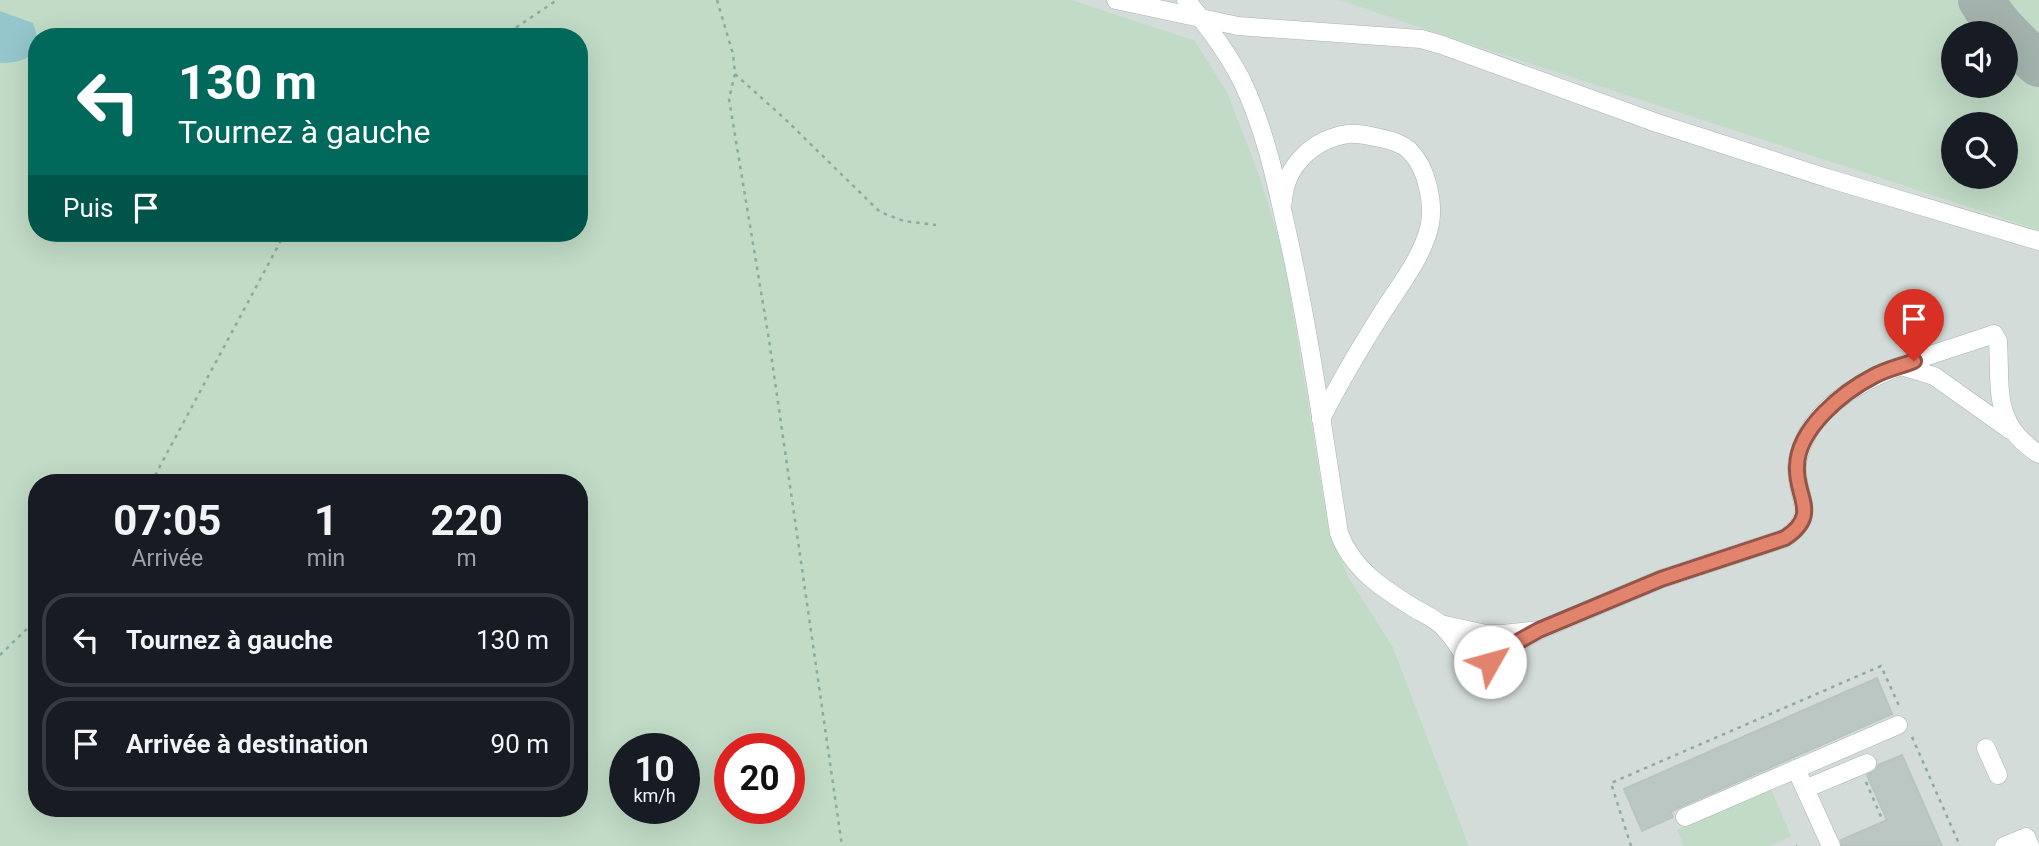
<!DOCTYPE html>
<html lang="fr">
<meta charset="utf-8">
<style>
:root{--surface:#171b24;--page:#20242c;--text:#f1f3f6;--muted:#9ea1a6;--line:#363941}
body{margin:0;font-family:Roboto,sans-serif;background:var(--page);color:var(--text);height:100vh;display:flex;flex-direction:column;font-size:26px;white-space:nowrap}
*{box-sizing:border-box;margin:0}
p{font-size:23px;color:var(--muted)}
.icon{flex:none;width:38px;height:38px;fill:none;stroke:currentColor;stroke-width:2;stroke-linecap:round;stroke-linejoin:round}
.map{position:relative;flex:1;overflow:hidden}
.sheet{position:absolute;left:28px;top:474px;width:560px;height:343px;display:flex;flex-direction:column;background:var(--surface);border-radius:28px;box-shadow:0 7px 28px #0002}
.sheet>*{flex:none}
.banner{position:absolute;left:28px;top:28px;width:560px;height:214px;border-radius:28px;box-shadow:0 7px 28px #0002;background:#00695c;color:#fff;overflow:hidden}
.tools{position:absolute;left:1941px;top:21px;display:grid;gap:14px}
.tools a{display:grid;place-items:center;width:77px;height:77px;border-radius:50%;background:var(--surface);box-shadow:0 7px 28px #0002;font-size:35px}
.speed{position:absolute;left:609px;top:733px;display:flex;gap:14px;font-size:35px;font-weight:700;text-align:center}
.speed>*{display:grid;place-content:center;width:91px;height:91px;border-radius:50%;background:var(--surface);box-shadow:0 7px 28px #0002;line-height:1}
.speed small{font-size:18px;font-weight:400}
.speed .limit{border:10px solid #d22;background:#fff;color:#111}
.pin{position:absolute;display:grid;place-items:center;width:60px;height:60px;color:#fff;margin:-72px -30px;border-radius:50% 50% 50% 0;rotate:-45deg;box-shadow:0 0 7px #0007}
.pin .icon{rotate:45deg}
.me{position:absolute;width:77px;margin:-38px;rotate:52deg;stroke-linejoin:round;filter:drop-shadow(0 0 5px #0008)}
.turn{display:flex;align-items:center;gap:24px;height:147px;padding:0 35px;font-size:32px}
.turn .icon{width:91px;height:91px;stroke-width:2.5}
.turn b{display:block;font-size:49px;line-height:60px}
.then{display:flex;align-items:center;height:66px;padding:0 35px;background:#0003;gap:14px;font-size:26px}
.eta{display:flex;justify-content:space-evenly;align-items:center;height:119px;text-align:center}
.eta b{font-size:42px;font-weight:700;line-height:49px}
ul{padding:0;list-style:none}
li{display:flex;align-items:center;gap:21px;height:94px;margin:0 14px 10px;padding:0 21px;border:4px solid var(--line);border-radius:28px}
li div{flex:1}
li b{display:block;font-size:26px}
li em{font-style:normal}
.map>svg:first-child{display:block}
.built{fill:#d3dcd8;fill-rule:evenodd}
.green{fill:#c1dbc6;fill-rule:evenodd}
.water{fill:#94c6cb}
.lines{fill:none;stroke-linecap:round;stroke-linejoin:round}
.taxiway{stroke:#a3b2ac;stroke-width:46}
.building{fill:#bbc7c2;stroke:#b8c5bf;stroke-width:2}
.minor-casing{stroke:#a8b4af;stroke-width:19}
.path{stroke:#89ac9f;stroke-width:2.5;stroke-dasharray:3.5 5;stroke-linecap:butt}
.minor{stroke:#fff;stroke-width:18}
.route-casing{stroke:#935547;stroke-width:18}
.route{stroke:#e2836d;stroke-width:12}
</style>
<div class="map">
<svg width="2039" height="846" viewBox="0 0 2039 846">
<rect width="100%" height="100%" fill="#e5ede9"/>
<path class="built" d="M1072,0H2039V846H1469L1393,647L1349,578L1329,530L1284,256L1273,225L1194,40ZM1953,33H2006V86H1953ZM1953,124H2006V177H1953Z"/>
<g class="green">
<path d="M0,0H1072L1194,40L1227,92L1259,175L1284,256L1329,530L1349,578L1393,647L1469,846H0ZM37,37H579V233H37ZM37,483H579V808H37ZM625,749H684V808H625ZM730,749H789V808H730Z"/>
<path d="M1340,0H2039V230L1431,31ZM1953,33H2006V86H1953ZM1953,124H2006V177H1953Z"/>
<polygon points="1771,789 1791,836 1769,846 1684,846 1677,830"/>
</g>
<path class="water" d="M0,11L33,23C45,53 28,63 0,63Z"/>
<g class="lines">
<path class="taxiway" d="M1981,0C1996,25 2017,45 2039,64"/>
</g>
<g class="building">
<polygon points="1877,678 1892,714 1680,807 1671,812 1673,817 1642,831 1624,789"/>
<polygon points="1902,755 1942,846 1842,846 1841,840 1887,820 1867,775 1876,770 1878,765"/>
</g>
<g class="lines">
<defs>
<g id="minor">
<polyline points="1116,0 1238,26 1421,39 1442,45 1657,123 1827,178 2039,241"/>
<path d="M1186,0C1206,24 1227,52 1241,79C1264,126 1275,177 1286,227C1309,328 1323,431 1339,533C1352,569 1382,588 1414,608C1422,613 1434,618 1441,625C1457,640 1467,661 1478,679L1499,653L1540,630"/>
<path d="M1283,201C1285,165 1314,139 1348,134C1359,133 1370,136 1380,138C1390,140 1401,143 1409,150C1420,161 1425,173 1428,187C1431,199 1432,212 1430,224C1423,257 1399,286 1382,313C1360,348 1339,383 1321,419"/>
<polyline points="1901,366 1934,376 2010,430"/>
<path d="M1440,624L1486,634H1503L1540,630L1661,579L1785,538C1819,515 1796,498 1797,467C1797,460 1801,448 1804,441C1832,377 1933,356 1994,334L1998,341C2001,390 1992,424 2039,454"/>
<polyline points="1986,748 1998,775"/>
<polyline points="1796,769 1831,846"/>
<polyline points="1805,789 1867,763"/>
<polyline points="1685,817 1898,725"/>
<polyline points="2004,846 2026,837 2030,846"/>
</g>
</defs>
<use href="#minor" class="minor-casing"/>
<g class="path">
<polyline points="717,0 733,54 735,74 785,119 880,212 904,221 936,225"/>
<polyline points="502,37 557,0"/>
<polyline points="735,74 729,99 769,340 842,846"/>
<polyline points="151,483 285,233"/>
<polyline points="0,655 37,619"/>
<polyline points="1912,737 1960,846"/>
<polyline points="1866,782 1882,819"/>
<polyline points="1631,846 1611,783 1881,666 1900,708"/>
<polyline points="1796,846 1797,846"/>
</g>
<use href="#minor" class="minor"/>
</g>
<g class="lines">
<defs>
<path id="route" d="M1490,662L1512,645L1539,630L1661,579L1785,538C1821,514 1795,497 1797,466C1798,428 1843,392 1874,376C1887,369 1902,366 1914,361"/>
</defs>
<use href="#route" class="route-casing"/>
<use href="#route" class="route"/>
</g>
</svg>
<div class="tools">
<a><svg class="icon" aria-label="sound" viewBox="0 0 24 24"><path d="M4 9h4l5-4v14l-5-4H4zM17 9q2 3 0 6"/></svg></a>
<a><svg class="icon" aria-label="search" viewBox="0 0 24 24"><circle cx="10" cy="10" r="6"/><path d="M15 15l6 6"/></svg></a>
</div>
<div class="speed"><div>10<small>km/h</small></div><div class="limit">20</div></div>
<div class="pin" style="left:1914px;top:361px;background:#d93025"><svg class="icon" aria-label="arrive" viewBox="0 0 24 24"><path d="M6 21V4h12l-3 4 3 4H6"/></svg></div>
<svg class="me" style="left:1490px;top:662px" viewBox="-20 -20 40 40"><circle r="19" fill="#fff"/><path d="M0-13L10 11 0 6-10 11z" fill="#e2836d"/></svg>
<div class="banner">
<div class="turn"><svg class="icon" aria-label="left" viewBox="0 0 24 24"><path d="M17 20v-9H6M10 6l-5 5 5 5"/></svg><div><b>130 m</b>Tournez à gauche</div></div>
<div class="then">Puis<svg class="icon" aria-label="arrive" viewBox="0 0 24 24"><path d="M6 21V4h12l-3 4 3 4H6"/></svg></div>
</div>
<section class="sheet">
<div class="eta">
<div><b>07:05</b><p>Arrivée</p></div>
<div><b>1</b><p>min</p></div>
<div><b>220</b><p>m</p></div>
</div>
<ul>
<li><svg class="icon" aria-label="left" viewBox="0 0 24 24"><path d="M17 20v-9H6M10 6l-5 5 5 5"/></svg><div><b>Tournez à gauche</b></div><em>130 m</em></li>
<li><svg class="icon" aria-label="arrive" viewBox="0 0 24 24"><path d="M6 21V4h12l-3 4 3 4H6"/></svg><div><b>Arrivée à destination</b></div><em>90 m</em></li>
</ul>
</section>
</div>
